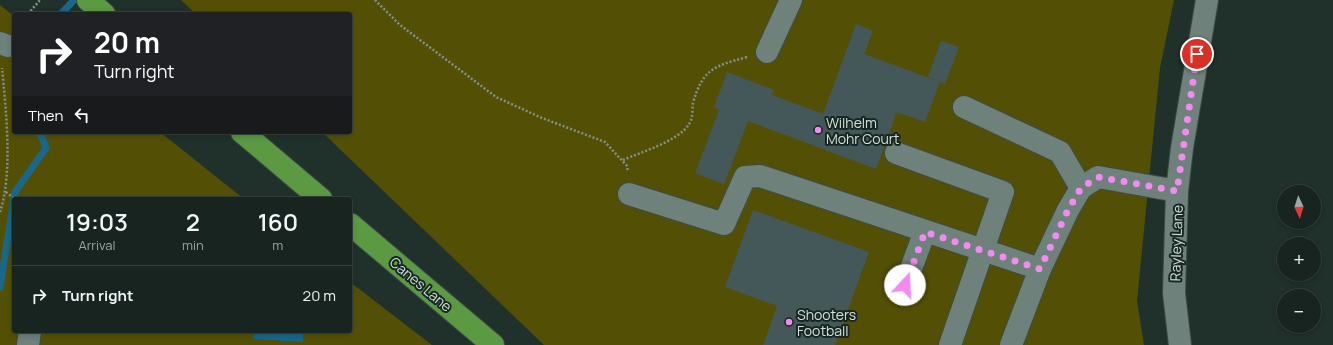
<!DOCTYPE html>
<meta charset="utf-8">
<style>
:root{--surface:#182420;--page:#25302d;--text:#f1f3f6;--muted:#9fa4a5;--line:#36413e}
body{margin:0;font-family:Manrope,sans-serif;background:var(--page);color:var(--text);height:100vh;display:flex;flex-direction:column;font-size:15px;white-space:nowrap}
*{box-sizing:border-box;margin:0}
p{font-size:13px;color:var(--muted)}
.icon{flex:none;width:22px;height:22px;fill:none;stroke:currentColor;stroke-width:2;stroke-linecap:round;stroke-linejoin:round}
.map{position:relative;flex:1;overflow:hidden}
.details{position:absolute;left:12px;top:197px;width:340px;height:136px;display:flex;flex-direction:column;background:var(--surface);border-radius:4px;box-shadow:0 2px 6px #0003,0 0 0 1px var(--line)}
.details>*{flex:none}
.banner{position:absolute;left:12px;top:12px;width:340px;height:122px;border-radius:4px;box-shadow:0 2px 6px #0003,0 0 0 1px var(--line);background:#202124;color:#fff;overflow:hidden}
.needle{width:26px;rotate:176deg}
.controls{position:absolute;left:1277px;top:185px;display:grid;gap:8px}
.controls a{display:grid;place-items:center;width:44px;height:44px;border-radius:50%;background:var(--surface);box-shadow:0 2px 6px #0003,0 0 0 1px var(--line);font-size:20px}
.pin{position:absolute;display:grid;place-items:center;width:34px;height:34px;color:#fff;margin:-17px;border:2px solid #fff;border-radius:50%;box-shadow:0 1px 4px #0007}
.me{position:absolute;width:44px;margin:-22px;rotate:20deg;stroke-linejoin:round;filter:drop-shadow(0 0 3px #0008)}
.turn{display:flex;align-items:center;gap:14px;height:84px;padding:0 16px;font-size:18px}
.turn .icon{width:52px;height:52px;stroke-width:2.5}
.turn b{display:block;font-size:28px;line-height:34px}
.then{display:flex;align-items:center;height:38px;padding:0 16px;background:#0003;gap:8px;font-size:15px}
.eta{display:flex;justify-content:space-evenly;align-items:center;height:68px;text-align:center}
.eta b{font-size:24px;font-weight:600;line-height:28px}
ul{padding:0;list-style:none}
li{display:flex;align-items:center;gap:12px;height:60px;padding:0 16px;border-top:1px solid var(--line)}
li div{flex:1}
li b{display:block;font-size:15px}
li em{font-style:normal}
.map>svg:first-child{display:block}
.green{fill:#535006}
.water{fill:#19678a}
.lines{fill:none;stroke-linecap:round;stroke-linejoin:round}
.stream{stroke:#19678a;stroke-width:7}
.building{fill:#445859}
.minor-casing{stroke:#3e4c47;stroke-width:24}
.highway-casing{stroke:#3e4c47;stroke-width:24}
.path{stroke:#84908c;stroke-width:2.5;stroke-dasharray:2 2;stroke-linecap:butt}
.minor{stroke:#6e817a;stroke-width:22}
.highway{stroke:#5b9943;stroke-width:22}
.route{stroke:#f38af1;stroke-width:7;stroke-dasharray:0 12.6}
.poi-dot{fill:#f38af1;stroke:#162620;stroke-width:1.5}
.labels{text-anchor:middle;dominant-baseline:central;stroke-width:4;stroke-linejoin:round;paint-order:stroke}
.poi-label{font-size:14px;fill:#d6e0dc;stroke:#162620;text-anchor:start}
.street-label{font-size:14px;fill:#d6e0dc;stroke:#162620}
</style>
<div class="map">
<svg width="1333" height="345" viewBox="0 0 1333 345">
<rect width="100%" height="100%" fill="#20302a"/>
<g class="green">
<polygon points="181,0 1174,0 1160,68 1137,301 1144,345 544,345 322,132 350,132 350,14 196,14"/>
<polygon points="0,5 14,16 14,132 160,132 244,199 14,199 14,331 350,331 350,282 432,345 0,345"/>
</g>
<polygon class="water" points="254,331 303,331 303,342 254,339"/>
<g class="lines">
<g class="stream">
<polyline points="61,14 74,0"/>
<polyline points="14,199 15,192 46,148 40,132"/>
<polyline points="0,287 14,199"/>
</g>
</g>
<g class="building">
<polygon points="856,24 873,31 864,54 940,82 925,122 897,112 876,169 748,121 724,184 695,173 719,110 714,107 727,72 774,90 772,95 823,114"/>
<polygon points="941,41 959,47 945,84 928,77"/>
<polygon points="753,210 869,252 835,345 763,345 777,306 725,287"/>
</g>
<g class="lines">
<defs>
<g id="minor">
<polyline points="0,43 8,46"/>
<polyline points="767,52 791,0"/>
<polyline points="964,107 1060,152 1081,188"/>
<polyline points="896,153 1003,192 950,345"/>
<polyline points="629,194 724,224 745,177 760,176 1040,269 1068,210 1081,188 1098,177 1177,191"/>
<polyline points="905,285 925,231"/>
<polyline points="28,345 30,331"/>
<polyline points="1011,345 1040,269"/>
<polyline points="1180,345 1174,293 1177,191 1182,148 1207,0"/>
</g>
<g id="highway">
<polyline points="88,0 104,14"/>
<polyline points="242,132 321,199"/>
<polyline points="350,224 493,345"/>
</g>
</defs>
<use href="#minor" class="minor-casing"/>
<use href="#highway" class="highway-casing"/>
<g class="path">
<polyline points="375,0 400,25 496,97 542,118 605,142 627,166 628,172"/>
<polyline points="28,14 40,0"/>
<path d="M623,160C641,152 679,141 689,124C693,119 692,110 693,103C703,68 715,66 747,57"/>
<polyline points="6,192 15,199"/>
<path d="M0,212C13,173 6,110 2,68"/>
</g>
<use href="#minor" class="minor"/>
<use href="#highway" class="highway"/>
</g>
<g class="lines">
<polyline class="route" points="905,285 925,232 1040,269 1068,210 1081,188 1098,177 1177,191 1197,54"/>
</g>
<g class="poi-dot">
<circle cx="818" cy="130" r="4"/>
<circle cx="789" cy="322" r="4"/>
</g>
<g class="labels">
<g class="poi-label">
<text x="826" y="122">Wilhelm<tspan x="826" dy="16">Mohr Court</tspan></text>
<text x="797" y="314">Shooters<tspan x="797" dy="16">Football</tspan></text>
</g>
<g class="street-label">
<text transform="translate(1176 243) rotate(-88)">Rayley Lane</text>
<text transform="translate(421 284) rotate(40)">Canes Lane</text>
</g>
</g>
</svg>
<div class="controls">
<a><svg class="needle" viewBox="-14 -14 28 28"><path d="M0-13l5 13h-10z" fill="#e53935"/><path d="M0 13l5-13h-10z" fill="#9fa4a5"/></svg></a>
<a>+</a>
<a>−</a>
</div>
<div class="pin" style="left:1197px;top:54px;background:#d93025"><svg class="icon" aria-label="arrive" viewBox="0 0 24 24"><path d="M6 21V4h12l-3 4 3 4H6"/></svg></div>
<svg class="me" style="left:905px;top:285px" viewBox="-20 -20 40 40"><circle r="19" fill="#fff"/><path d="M0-13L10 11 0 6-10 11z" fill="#f38af1"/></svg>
<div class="banner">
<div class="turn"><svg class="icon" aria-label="right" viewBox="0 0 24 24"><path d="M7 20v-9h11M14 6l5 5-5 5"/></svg><div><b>20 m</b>Turn right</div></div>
<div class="then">Then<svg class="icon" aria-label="left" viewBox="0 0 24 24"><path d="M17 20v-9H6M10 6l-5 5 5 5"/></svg></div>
</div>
<section class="details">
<div class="eta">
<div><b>19:03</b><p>Arrival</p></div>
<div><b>2</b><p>min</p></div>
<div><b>160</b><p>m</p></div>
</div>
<ul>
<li><svg class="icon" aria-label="right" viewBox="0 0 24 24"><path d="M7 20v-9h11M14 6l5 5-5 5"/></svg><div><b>Turn right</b></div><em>20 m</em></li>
</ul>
</section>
</div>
